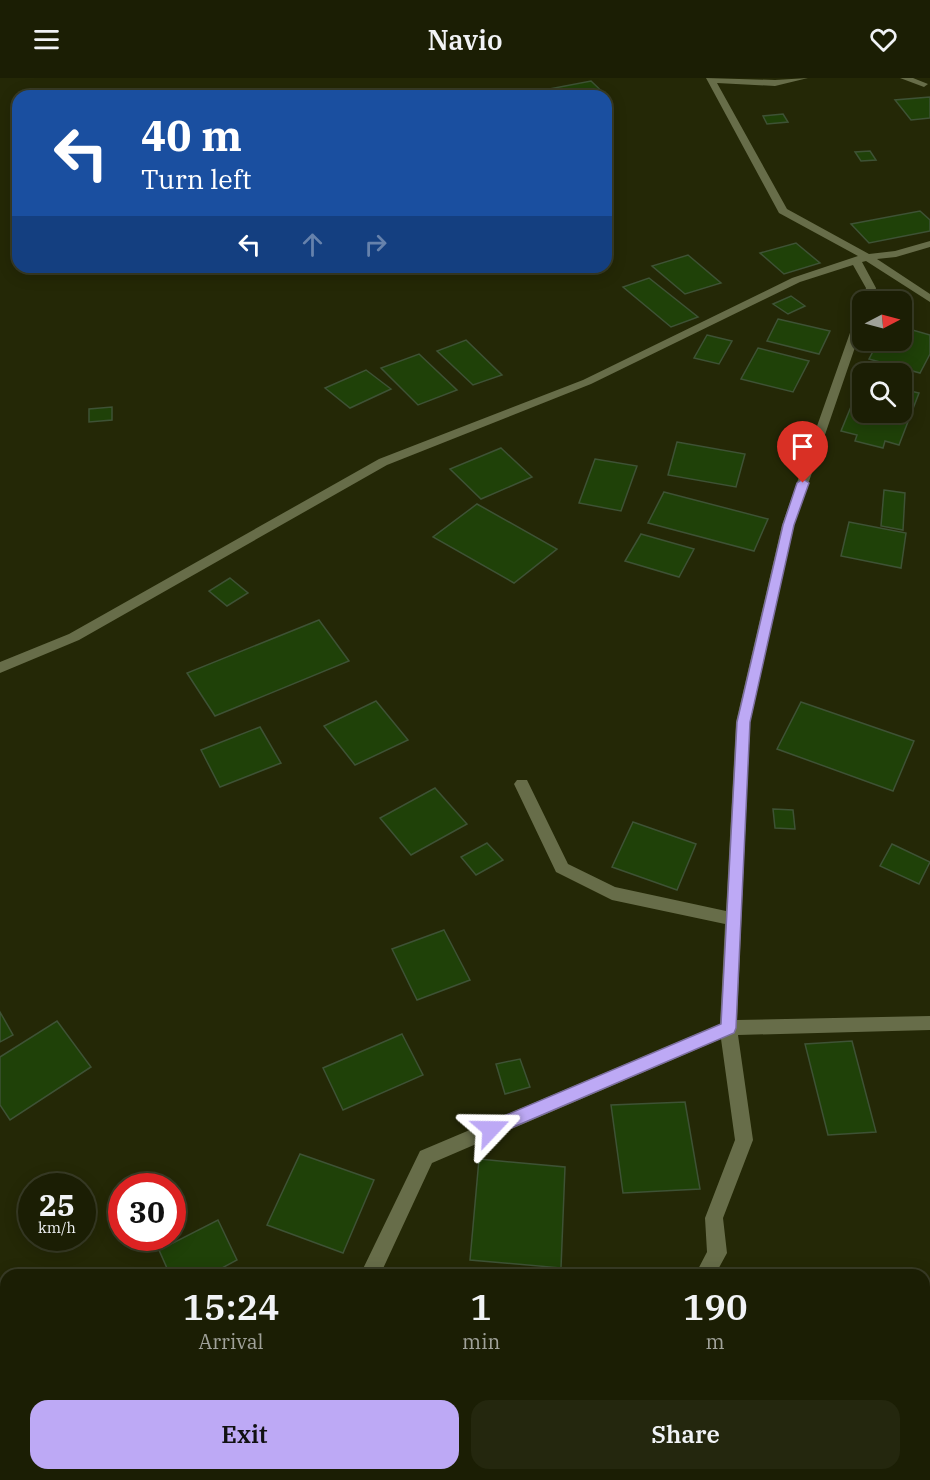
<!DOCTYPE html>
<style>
:root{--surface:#1b1e04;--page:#24270e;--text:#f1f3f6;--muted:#a0a29a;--line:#393c26;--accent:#bda9f5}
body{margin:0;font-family:"IBM Plex Serif",serif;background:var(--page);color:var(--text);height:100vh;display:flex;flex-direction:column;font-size:22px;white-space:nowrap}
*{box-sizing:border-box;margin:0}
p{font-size:20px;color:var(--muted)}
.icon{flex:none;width:33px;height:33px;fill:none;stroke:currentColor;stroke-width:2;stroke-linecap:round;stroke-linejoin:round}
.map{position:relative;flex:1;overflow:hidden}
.drawer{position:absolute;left:0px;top:1191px;width:930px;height:212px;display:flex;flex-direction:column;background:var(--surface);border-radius:18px 18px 0 0;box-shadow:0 3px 15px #0003,0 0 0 2px var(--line)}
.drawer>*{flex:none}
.guide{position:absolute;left:12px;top:12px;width:600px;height:183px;border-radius:18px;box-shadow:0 3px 15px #0003,0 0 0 2px var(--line);background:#1a4fa0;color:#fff;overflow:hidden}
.needle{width:39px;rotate:84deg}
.buttons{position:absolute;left:852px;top:213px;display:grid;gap:12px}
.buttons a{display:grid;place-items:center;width:60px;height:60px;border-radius:12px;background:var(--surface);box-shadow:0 3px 15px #0003,0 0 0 2px var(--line);font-size:30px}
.speed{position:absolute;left:18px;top:1095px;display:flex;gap:12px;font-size:30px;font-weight:700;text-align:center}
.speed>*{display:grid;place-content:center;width:78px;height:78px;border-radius:50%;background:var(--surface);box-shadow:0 3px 15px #0003,0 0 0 2px var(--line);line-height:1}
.speed small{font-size:15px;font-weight:400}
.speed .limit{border:9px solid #d22;background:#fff;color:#111}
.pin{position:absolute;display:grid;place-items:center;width:51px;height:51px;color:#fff;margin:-62px -26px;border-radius:50% 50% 50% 0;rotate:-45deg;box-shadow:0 0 6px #0007}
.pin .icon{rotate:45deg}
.me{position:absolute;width:66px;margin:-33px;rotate:67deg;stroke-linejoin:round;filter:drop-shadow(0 0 4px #0008)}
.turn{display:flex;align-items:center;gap:21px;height:126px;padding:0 30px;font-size:27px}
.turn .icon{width:78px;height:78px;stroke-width:2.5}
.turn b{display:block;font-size:42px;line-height:51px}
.lanes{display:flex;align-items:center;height:57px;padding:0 30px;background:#0003;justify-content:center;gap:30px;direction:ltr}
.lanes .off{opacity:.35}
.eta{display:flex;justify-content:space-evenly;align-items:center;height:102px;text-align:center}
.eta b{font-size:36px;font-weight:600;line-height:42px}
.cta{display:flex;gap:12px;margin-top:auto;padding:12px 30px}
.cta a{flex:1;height:69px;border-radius:18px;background:var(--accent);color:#111;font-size:24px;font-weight:600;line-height:69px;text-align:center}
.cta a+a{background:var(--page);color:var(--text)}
header{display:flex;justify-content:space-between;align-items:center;height:78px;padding:0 30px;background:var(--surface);font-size:27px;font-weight:600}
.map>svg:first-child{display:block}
.building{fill:#1f4108;stroke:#3e5235;stroke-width:1.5}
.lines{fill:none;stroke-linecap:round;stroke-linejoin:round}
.minor{fill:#676d49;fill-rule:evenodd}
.route{fill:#bda9f5;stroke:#7b6e9f;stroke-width:1.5}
</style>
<header><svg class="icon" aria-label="menu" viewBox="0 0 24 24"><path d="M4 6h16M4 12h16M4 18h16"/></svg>Navio<svg class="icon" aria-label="heart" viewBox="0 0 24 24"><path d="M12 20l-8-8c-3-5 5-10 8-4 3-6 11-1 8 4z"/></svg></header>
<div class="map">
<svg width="930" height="1402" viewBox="0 0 930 1402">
<rect width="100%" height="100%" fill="#242806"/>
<g class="building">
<polygon points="591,3 610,21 606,22 606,18 549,18 544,12"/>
<polygon points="930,19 930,40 911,42 895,22"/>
<polygon points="783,36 788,44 767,46 763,38"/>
<polygon points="870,73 876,82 861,83 855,74"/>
<polygon points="920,133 930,142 930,153 869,165 851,146"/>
<polygon points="796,165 820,185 784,196 760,175"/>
<polygon points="688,177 721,205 685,216 652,188"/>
<polygon points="649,200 698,239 671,249 623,209"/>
<polygon points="791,218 805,228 788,236 773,226"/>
<polygon points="778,241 830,253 819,276 767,263"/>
<polygon points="902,249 930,257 930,276 920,295 869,281 879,262 902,262"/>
<polygon points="707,257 732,263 719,286 694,280"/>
<polygon points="466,262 502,297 473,307 437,273"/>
<polygon points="758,270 809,283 793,314 741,301"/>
<polygon points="419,276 457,312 418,327 381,290"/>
<polygon points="366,292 391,311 350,330 325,310"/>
<polygon points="862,302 862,334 902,334 902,311 919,315 899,367 885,363 883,370 855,363 857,357 841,353"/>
<polygon points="112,329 112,342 89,344 89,331"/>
<polygon points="677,364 745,376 736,409 668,397"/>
<polygon points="501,370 532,399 481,421 450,391"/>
<polygon points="595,381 637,388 621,433 579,425"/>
<polygon points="884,412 905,415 903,452 881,448"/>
<polygon points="664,414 768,441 754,473 648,445"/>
<polygon points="477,426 557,471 514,505 433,459"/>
<polygon points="849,444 906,455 901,490 841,478"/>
<polygon points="641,456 694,471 679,499 625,483"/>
<polygon points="230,500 248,515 227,528 209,513"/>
<polygon points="319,542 349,583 215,638 187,595"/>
<polygon points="376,623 408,662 355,687 324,648"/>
<polygon points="801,624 914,663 893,713 777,671"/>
<polygon points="260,649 281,685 220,709 201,672"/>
<polygon points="435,710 467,746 411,777 380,740"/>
<polygon points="773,731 793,732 795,751 775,750"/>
<polygon points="633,744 696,766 677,812 612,789"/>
<polygon points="487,765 503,782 476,797 461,779"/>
<polygon points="892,766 930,784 919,806 880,788"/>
<polygon points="444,852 470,902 417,922 392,871"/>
<polygon points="0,934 13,957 0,964"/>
<polygon points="57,943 91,989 10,1042 0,1027 0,979"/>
<polygon points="402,956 423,997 343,1032 323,990"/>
<polygon points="852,963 876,1054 828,1057 805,966"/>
<polygon points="520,981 530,1009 505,1016 496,986"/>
<polygon points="685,1024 700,1111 623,1115 611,1027"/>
<polygon points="300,1076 374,1102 343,1175 267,1147"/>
<polygon points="479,1081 565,1089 561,1190 470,1182"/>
<polygon points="218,1142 237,1182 209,1197 170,1197 159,1172"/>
<polygon points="6,1265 6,1351 0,1337 0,1269"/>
<polygon points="204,1396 296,1396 301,1402 208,1402"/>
<polygon points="780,1396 855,1396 855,1402 812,1402"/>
</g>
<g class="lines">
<g class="minor">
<polygon points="706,0 775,2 808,0 775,8 717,5 787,131 869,176 895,173 930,163 930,169 896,179 877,181 930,216 930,224 866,183 862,184 876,210 873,224 862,224 866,210 853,187 800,204 591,306 387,387 79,562 0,595 0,584 69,556 379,381 583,302 792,200 858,178 779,135"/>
<polygon points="900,0 913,0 928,6 924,9"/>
<polygon points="862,232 862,249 794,447 750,644 737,942 930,938 930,952 738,957 753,1062 723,1140 727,1175 715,1197 695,1197 707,1174 705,1140 735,1062 721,961 432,1085 380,1197 360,1197 420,1073 720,946 725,846 612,822 556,794 514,706 517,702 527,702 568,786 615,809 726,833 736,644 782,447 857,235"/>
<polygon points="79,1396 105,1396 103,1402 76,1402"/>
<polygon points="588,1396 609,1396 609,1402 587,1402"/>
</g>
</g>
<polygon class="route" points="803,401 809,405 794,447 750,644 736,950 734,955 497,1056 491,1059 485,1056 483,1051 485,1046 721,946 737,644 783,447 797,405"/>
</svg>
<div class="buttons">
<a><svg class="needle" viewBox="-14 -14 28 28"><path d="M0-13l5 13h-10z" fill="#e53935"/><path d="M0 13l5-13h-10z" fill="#a0a29a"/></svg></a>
<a><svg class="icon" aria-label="search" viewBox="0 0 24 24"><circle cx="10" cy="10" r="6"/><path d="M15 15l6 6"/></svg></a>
</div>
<div class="speed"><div>25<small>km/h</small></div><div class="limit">30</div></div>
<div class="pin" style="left:803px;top:405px;background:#d93025"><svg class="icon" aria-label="arrive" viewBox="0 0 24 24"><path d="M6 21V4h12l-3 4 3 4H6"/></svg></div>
<svg class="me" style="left:491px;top:1051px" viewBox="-20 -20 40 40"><path d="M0-17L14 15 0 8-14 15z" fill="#bda9f5" stroke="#fff" stroke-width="4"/></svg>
<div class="guide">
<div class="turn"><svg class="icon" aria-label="left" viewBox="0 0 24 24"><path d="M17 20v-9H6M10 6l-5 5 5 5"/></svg><div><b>40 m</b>Turn left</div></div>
<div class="lanes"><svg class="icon" aria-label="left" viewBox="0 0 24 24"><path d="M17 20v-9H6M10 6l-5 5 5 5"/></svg><svg class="icon off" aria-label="ahead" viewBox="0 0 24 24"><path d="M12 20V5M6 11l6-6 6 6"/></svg><svg class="icon off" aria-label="right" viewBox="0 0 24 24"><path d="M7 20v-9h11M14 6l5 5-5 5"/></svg></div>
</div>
<section class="drawer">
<div class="eta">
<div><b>15:24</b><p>Arrival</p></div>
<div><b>1</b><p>min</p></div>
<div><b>190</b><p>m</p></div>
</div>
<div class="cta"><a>Exit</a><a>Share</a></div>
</section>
</div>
